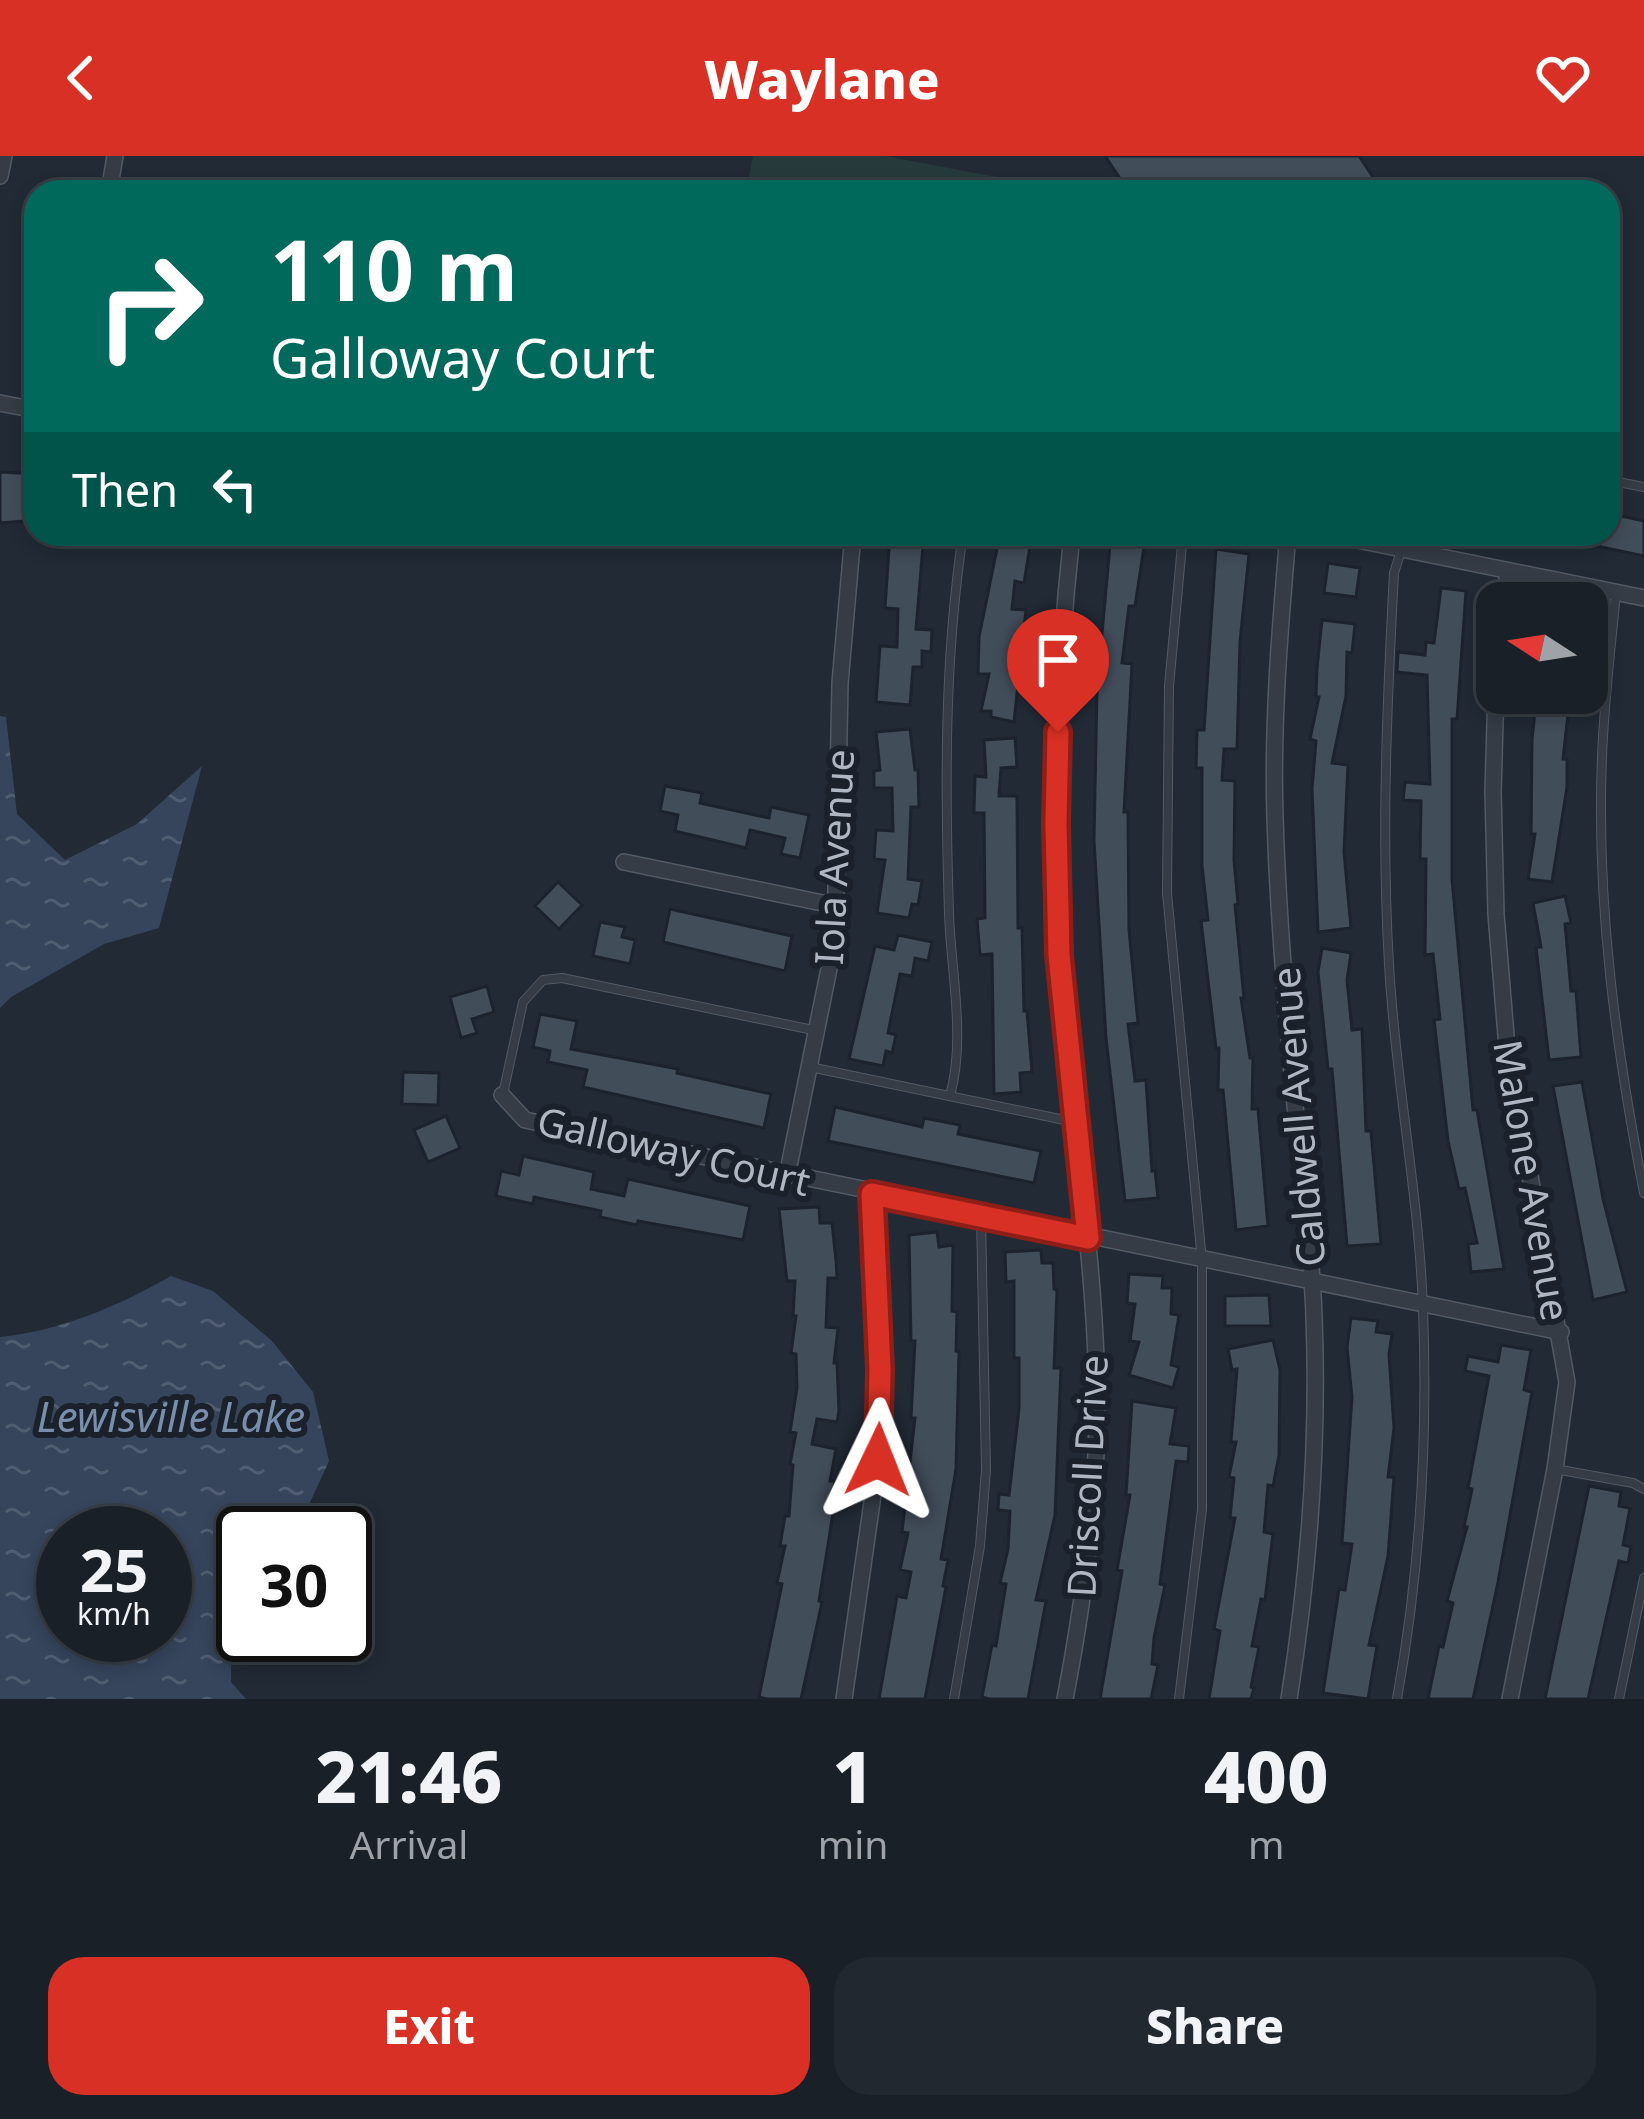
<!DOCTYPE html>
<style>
:root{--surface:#192028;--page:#222830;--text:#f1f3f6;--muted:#9fa3a8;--line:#373e45;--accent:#d93025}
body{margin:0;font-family:"Noto Sans",sans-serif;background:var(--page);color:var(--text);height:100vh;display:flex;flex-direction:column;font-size:45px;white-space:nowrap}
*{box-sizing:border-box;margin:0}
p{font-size:39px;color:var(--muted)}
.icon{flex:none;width:66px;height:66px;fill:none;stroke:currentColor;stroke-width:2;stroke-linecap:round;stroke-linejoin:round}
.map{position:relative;height:1543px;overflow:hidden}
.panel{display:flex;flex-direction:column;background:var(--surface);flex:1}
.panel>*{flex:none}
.top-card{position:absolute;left:24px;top:24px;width:1596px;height:366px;border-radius:36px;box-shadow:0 6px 18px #0003,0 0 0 3px var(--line);background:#00695c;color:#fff;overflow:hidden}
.needle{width:78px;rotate:282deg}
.tools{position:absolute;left:1476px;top:426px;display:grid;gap:24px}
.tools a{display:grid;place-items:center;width:132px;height:132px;border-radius:24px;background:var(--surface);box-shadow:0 6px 18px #0003,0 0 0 3px var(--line);font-size:60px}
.speed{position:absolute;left:36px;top:1350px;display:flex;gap:24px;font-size:60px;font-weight:700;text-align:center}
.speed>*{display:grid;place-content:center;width:156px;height:156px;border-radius:50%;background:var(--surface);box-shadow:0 6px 18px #0003,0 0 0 3px var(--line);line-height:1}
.speed small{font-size:30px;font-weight:400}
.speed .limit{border:6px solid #111;border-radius:18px;background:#fff;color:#111}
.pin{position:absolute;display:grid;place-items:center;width:102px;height:102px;color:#fff;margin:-123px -51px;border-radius:50% 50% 50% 0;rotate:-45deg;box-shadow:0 0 12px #0007}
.pin .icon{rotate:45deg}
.me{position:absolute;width:132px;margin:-66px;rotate:2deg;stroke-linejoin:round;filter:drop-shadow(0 0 9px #0008)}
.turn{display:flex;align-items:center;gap:42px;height:252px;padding:0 48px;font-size:54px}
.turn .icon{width:156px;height:156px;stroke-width:2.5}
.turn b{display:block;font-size:84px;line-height:102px}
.then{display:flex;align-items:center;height:114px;padding:0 48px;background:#0003;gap:24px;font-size:45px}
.eta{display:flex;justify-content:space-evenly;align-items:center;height:204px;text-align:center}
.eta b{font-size:72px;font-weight:800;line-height:84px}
.cta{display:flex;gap:24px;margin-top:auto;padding:24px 48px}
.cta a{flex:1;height:138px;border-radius:36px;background:var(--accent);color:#fff;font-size:48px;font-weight:800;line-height:138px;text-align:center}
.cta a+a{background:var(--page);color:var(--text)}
header{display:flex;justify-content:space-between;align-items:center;height:156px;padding:0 48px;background:var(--accent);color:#fff;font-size:54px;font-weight:800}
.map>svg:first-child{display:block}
.green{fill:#273a3b}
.water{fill:url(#water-ripples);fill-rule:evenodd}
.building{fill:#424d5a;stroke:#1c232d;stroke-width:3}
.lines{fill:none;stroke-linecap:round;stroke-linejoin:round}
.service-casing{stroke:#525a64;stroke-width:10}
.minor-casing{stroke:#525a64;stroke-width:18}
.service{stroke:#353c46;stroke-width:8}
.minor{stroke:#353c46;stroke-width:15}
.route-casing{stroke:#8d1f18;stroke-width:30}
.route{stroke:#d93025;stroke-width:21}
.labels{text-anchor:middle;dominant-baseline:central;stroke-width:12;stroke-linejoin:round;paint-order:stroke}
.street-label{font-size:39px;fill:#afb7c3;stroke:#1a212b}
.water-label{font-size:42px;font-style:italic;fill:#798eaa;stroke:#1a212b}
</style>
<header><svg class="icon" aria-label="back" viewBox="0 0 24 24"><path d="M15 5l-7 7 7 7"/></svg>Waylane<svg class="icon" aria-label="heart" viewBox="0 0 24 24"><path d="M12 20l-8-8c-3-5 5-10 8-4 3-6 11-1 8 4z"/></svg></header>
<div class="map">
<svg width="1644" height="1543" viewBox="0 0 1644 1543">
<defs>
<pattern id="water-ripples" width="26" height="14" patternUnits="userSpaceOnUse" patternTransform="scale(3)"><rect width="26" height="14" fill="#36455c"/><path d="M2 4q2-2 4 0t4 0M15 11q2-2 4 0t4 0" fill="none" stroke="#515e72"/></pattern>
</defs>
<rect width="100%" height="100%" fill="#212a35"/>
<polygon class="green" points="753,0 885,0 1029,27 1027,36 746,36"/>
<g class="water">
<polygon points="0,560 6,561 17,658 65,704 137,668 202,610 159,772 104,788 11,841 0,852"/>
<path d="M171,1120L213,1135L272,1185L313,1236L329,1305L296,1377H243V1456L231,1472V1526L246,1543H0V1181C63,1174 116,1151 171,1120ZM63,1377H165V1479H63Z"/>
</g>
<g class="building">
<polygon points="1105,0 1359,0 1383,36 1129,36"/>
<polygon points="0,316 36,318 36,364 0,367"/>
<polygon points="1608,357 1644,365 1644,400 1569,384 1570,378 1608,378"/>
<polygon points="890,378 924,378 916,473 932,474 931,496 922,495 922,511 913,511 910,549 876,546 880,490 897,491 898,453 885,452"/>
<polygon points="1000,378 1032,378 1024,427 1015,425 1012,453 1026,454 1014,566 991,561 991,555 981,555 989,518 978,518 979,481"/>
<polygon points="1111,378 1146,378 1135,450 1129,450 1122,507 1132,508 1124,656 1128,656 1129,774 1138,867 1128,868 1135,925 1146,924 1152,1015 1155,1014 1158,1042 1125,1045 1106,882 1094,685 1097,532"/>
<polygon points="1216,393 1249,398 1240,486 1237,593 1224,593 1222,624 1235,625 1234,704 1238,748 1235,749 1244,842 1241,842 1250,902 1253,902 1252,953 1258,953 1268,1070 1236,1074 1223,934 1218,934 1219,892 1216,892 1201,765 1208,764 1202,710 1202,612 1196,612 1197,574 1204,574"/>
<polygon points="1328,407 1360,412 1356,441 1324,437"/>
<polygon points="1441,432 1466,435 1457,563 1452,563 1452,723 1473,954 1477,954 1504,1113 1471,1116 1468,1088 1477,1087 1465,1032 1459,1033 1448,985 1434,864 1440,863 1433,798 1425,799 1426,703 1420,703 1421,645 1403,644 1405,626 1430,628 1427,519 1397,516 1398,496 1425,499 1426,486 1434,487"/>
<polygon points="1322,464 1355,468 1352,497 1347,496 1346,540 1332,607 1348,609 1344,696 1351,772 1318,776 1312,633 1316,585 1310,583 1319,541 1316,541 1317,512"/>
<polygon points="1537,537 1564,537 1560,557 1568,558 1563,603 1567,603 1567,631 1552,726 1528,723 1535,678 1531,678 1532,583"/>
<polygon points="910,573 915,614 918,614 919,651 911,651 908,723 922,725 918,749 912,748 909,762 877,757 885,704 874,703 876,674 893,675 892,632 874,632 874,615 880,614 876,576"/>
<polygon points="1015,582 1017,611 1001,612 999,640 1017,640 1018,772 1022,772 1024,855 1027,855 1032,916 1020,917 1021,936 994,938 992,798 980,799 977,763 985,762 984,657 974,657 975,620 986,621 984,584"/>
<polygon points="665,630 702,637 700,647 769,662 771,651 809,659 800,702 781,698 785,682 750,674 746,692 675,675 678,659 660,655"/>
<polygon points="558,726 582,749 559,773 535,750"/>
<polygon points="1565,740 1571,767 1565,768 1571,835 1576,835 1581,901 1549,904 1536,791 1541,791 1533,747"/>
<polygon points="670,753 792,780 785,815 663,786"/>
<polygon points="600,766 625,771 622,781 635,784 630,808 593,800"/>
<polygon points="898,779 932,786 928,805 915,802 912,820 900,818 888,877 896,879 892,897 886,895 883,910 849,903 875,790 894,794"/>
<polygon points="1322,792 1351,797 1347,824 1352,874 1362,873 1366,975 1371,975 1381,1088 1347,1090 1332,913 1328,913 1318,816"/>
<polygon points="487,830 494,856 472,863 477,877 461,882 450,841"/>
<polygon points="540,858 577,865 571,893 678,913 677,917 771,938 764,972 583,931 587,914 548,906 550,895 533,891"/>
<polygon points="403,916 439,917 438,949 402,948"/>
<polygon points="1582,926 1603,1043 1627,1136 1593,1144 1553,930"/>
<polygon points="835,951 922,971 924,962 960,969 958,978 1041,995 1034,1027 828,985"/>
<polygon points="446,960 460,992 428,1006 414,974"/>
<polygon points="523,1000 594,1016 591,1033 624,1040 628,1023 750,1050 743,1084 638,1065 637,1069 600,1061 601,1055 534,1041 533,1048 496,1040 501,1015 519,1019"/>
<polygon points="819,1051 820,1067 832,1067 836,1104 837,1122 828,1122 826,1171 838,1172 834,1207 837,1207 839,1255 837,1266 817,1263 812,1288 836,1293 830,1325 835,1325 834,1351 819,1445 822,1446 801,1543 767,1543 759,1541 782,1428 777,1427 785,1390 780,1390 785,1360 789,1360 793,1309 790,1308 796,1277 790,1276 797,1232 796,1198 791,1197 796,1160 793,1160 795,1125 787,1125 779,1053"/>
<polygon points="937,1076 939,1091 953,1089 952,1155 957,1156 956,1195 959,1196 956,1313 941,1403 948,1404 943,1430 946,1431 925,1543 879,1543 897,1440 906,1442 911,1416 900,1414 908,1377 902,1376 915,1262 911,1262 915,1185 911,1185 909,1079"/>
<polygon points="1041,1094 1042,1107 1053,1107 1054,1133 1057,1134 1054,1212 1061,1212 1055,1359 1036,1444 1046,1445 1028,1543 989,1543 982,1541 992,1489 996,1490 1006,1428 1000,1427 1008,1393 1010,1355 998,1354 999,1338 1009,1339 1019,1253 1019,1202 1014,1202 1014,1125 1006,1126 1005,1096"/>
<polygon points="1129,1118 1163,1120 1162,1132 1172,1132 1171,1158 1179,1159 1171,1209 1179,1211 1173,1232 1129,1219 1139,1186 1130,1185 1135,1148 1127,1147"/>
<polygon points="1269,1139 1271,1170 1225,1170 1225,1140"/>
<polygon points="1351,1162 1378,1165 1376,1176 1392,1178 1389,1198 1394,1272 1388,1321 1394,1321 1388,1400 1369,1489 1377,1490 1368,1543 1323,1537 1339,1433 1345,1434 1352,1388 1342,1387 1352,1241 1347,1191"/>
<polygon points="1273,1184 1280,1214 1279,1299 1273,1330 1268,1329 1264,1376 1273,1378 1265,1444 1261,1443 1252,1490 1259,1491 1251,1531 1254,1532 1251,1543 1209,1543 1220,1475 1214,1473 1235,1362 1230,1362 1234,1322 1229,1321 1236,1286 1231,1286 1237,1213 1232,1214 1228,1193"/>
<polygon points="1501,1189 1531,1194 1524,1234 1532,1236 1498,1426 1473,1543 1428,1543 1439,1490 1443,1491 1453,1447 1447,1445 1467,1371 1464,1371 1472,1333 1468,1332 1489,1220 1465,1215 1468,1200 1498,1206"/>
<polygon points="1132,1245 1176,1252 1170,1288 1189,1290 1188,1306 1176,1305 1160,1428 1165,1429 1154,1482 1152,1508 1158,1509 1151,1543 1100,1543 1122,1415 1117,1414 1130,1339 1126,1339"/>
<polygon points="1589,1330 1621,1336 1619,1350 1630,1352 1623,1389 1631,1391 1628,1407 1619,1405 1588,1543 1545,1543"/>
</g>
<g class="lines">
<defs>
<g id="service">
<polyline points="1608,324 1644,331"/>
<path d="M1616,437C1611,491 1604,546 1602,601C1596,748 1616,893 1644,1037"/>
<polyline points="810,911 1074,966"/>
<polyline points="503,938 523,846 543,824 562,822 818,875"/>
<path d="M950,940C966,881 951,818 949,757C945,630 944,504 963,378"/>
<polyline points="1555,1313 1633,1327 1644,1333"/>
<polyline points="954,1543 980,1390 986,1314 981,1060"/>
<polyline points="1179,1543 1202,1353 1202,1105 1167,737 1169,530 1183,378"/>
<path d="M1397,1543C1420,1415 1428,1283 1423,1153C1419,1038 1395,923 1389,808C1381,677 1387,548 1394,417L1401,395"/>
<polyline points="1619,1543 1644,1422"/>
</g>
<g id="minor">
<polyline points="0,20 4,0"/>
<polyline points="109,36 115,0"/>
<polyline points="0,247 36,254"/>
<path d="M1288,378C1280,472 1272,566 1275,661C1278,764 1287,867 1297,970C1303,1034 1312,1097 1314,1161C1319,1290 1309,1416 1289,1543"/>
<polyline points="1328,378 1644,442"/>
<polyline points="1504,447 1508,415"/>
<polyline points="1497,499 1493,636 1496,758 1507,892 1567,1226 1555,1313 1510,1543"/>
<polyline points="624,706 837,750"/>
<polyline points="502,939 525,964 1561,1176"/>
<polyline points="787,1020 835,783 840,527 853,378"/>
<polyline points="844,1543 878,1304 880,1213 872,1038"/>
<path d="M1065,1543C1083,1449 1097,1349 1097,1253C1097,1100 1068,950 1059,798C1051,658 1057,517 1072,378"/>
</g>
</defs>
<use href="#service" class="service-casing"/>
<use href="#minor" class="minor-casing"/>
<use href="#service" class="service"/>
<use href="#minor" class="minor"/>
</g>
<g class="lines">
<defs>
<polyline id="route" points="878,1304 880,1213 872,1038 1088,1082 1059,799 1056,668 1058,576"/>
</defs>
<use href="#route" class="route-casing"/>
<use href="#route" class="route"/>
</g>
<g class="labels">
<g class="street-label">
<text transform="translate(833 701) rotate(-87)">Iola Avenue</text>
<text transform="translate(1297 961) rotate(-95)">Caldwell Avenue</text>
<text transform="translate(674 994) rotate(13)">Galloway Court</text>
<text transform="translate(1533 1024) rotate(80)">Malone Avenue</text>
<text transform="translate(1086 1320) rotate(-87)">Driscoll Drive</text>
</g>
<g class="water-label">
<text x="171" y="1259">Lewisville Lake</text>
</g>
</g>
</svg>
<div class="tools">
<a><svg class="needle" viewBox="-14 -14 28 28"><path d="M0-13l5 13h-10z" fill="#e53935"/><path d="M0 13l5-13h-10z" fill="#9fa3a8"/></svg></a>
</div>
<div class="speed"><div>25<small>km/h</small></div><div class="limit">30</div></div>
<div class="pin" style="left:1058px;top:576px;background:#d93025"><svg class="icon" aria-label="arrive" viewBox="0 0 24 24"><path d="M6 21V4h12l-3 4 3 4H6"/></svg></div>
<svg class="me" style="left:878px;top:1304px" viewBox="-20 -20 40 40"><path d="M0-17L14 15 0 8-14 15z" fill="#d93025" stroke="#fff" stroke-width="4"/></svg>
<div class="top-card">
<div class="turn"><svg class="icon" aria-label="right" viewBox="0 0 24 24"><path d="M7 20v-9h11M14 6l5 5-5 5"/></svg><div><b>110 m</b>Galloway Court</div></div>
<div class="then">Then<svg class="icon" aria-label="left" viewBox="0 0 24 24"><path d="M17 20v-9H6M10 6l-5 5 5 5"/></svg></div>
</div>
</div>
<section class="panel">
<div class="eta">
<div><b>21:46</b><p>Arrival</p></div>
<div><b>1</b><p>min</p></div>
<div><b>400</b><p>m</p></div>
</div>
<div class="cta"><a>Exit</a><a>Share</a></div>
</section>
